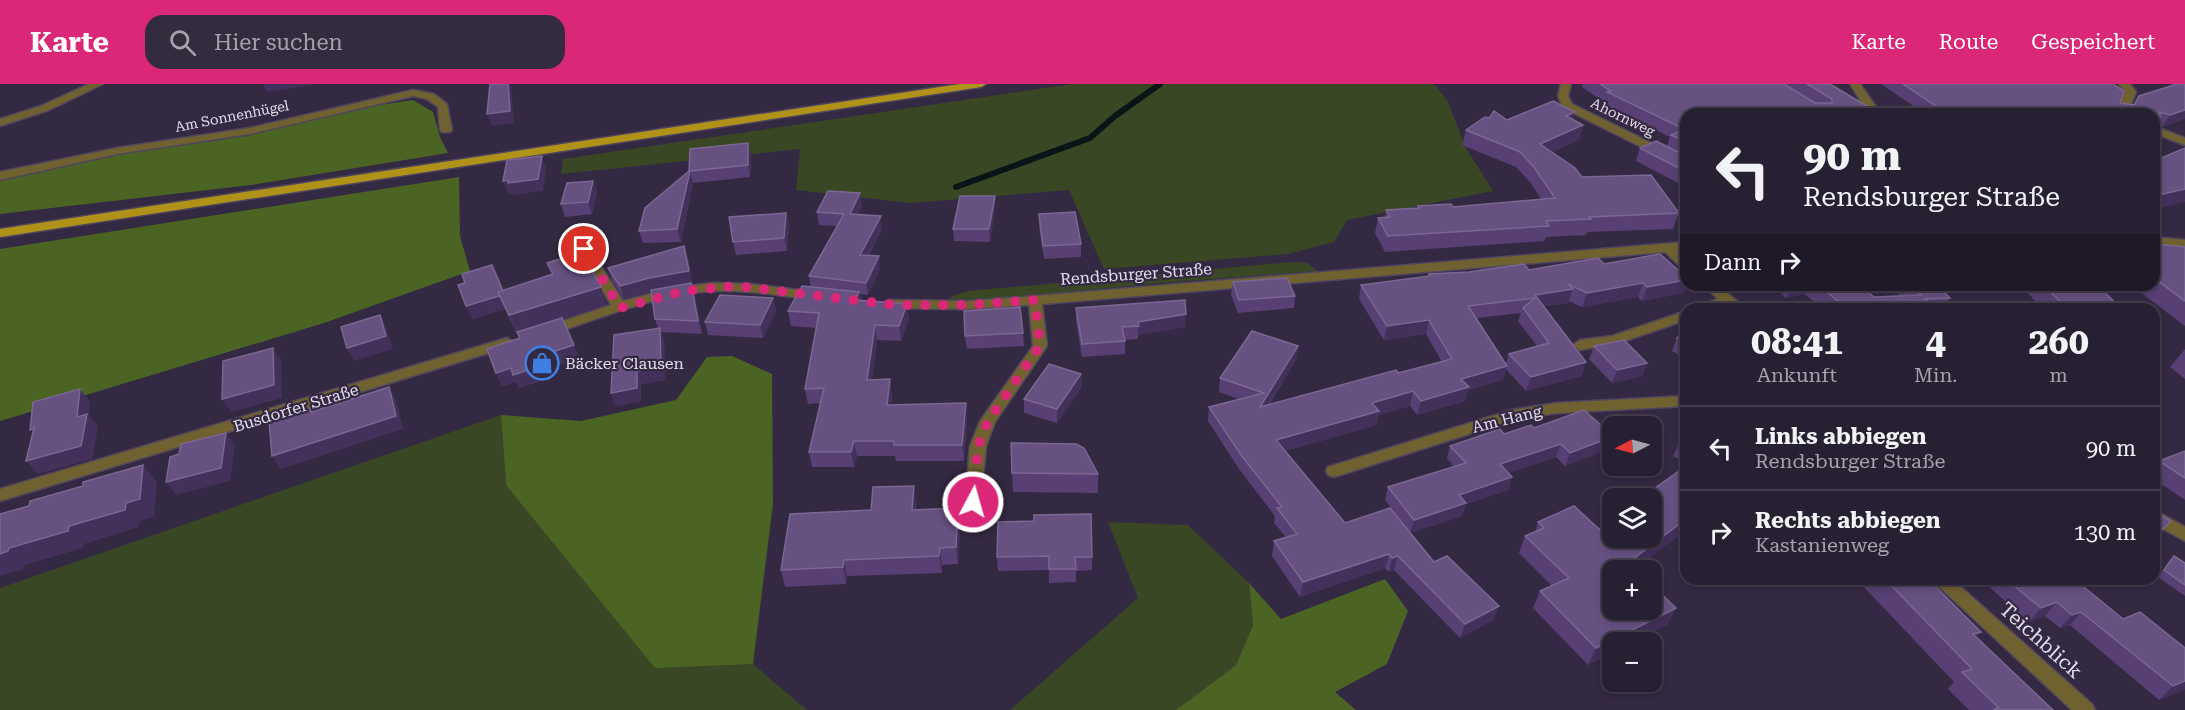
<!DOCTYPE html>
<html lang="de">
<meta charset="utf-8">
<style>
:root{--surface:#271f32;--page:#332c3e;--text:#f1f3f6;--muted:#a4a2ac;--line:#433d4d;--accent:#db2777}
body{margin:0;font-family:"Roboto Serif",serif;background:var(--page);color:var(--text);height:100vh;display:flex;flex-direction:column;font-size:22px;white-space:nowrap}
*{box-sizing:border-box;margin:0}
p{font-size:20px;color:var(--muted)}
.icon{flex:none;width:33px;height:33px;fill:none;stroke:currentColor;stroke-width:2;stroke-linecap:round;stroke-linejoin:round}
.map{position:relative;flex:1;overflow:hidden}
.drawer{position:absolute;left:1680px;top:219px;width:480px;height:282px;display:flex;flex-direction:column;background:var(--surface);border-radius:18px;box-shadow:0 3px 9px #0003,0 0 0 2px var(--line)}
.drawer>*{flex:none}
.hud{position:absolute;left:1680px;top:24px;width:480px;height:183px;border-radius:18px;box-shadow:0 3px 9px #0003,0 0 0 2px var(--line);background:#271f32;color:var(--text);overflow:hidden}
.needle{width:39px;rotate:264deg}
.buttons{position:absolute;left:1602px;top:332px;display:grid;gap:12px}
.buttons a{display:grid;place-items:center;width:60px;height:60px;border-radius:12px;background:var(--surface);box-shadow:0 3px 9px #0003,0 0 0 2px var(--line);font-size:30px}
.pin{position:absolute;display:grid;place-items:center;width:51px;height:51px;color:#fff;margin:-26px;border:3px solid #fff;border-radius:50%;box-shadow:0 2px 6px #0007}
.me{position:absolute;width:66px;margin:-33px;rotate:6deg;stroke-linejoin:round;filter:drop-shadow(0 0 4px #0008)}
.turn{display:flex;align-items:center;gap:21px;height:126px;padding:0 24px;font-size:27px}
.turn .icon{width:78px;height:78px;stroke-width:2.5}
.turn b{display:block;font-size:42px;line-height:51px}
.then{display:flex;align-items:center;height:57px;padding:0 24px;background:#0003;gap:12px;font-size:22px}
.eta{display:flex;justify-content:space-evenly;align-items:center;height:102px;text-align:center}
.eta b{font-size:36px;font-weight:700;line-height:42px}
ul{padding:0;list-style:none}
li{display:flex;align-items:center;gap:18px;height:84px;padding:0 24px;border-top:2px solid var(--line)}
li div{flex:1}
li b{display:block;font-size:22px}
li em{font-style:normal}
header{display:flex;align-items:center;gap:36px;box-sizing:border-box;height:84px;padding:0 30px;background:var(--accent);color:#fff}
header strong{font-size:28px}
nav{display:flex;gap:33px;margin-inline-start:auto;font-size:21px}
.search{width:420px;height:54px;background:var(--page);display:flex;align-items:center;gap:15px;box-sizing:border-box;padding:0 21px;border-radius:18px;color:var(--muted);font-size:22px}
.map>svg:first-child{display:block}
.green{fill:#394725}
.forest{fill:#4b6424}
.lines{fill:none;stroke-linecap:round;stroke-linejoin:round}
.stream{stroke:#081517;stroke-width:6}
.minor-casing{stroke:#50465d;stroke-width:3}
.major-casing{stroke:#50465d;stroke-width:3}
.minor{fill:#706131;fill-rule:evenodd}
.major{fill:#b19218;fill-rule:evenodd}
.wall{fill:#584074;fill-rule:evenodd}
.shaded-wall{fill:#43305b}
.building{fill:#665181;stroke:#7a6792;stroke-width:1.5}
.route{stroke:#db2777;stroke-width:10;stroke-dasharray:0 18}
.labels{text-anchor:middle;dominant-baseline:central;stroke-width:4.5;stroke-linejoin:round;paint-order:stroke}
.far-street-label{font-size:14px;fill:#e3dded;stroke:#342942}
.street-label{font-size:16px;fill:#e3dded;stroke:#342942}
.poi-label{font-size:16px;fill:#e3dded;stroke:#342942;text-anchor:start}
.near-street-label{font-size:20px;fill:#e3dded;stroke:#342942}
</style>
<header>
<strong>Karte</strong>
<div class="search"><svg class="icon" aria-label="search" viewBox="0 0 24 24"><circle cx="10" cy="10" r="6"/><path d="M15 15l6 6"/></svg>Hier suchen</div>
<nav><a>Karte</a><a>Route</a><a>Gespeichert</a></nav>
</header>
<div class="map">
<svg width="2185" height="626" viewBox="0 0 2185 626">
<rect width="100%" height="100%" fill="#342942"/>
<g class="green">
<polygon points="1072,0 1434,0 1447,16 1466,64 1493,107 1347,136 1334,158 1288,170 1104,185 1069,106 910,119 796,106 800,65 561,90 563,75"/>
<polygon points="1293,178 1307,179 1318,187 1160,199 995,215 952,217 950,213 968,207"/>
<polygon points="501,331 506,401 732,580 753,580 807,626 0,626 0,504"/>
<polygon points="1108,438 1188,441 1249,499 1253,541 1236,581 1176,626 1010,626 1138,514"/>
</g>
<g class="forest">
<polygon points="413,16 433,28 440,53 448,69 251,101 0,130 0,95 114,71 247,52 361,24"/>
<polygon points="459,93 460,152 470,187 324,239 0,337 0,165"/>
<polygon points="732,272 772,290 773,420 753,580 655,584 506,401 501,331 581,337 676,316 707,273"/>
<polygon points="1385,495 1408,527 1387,580 1335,608 1356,626 1176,626 1236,581 1253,541 1249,499 1281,535"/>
</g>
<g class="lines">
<polyline class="stream" points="956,103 1090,54 1115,32 1160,0"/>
<defs>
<g id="minor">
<polygon points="89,0 103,0 49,26 0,42 0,35 41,22"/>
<polygon points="1561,0 1571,0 1568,12 1572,20 1686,76 1686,85 1563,24 1558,12"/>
<polygon points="1850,0 1860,0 1881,30 1869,30"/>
<polygon points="2119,0 2130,0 2136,8 2127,30 2114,29 2125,8"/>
<polygon points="413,6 434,10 447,20 452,46 450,48 442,48 440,46 438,23 427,15 413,12 250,50 117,70 0,96 0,88 117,64 250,44"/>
<polygon points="2154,42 2185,54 2185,61 2154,49"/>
<polygon points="2154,153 2185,156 2185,164 2154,161"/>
<polygon points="1686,158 1686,166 1679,166 1686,173 1686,184 1681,183 1665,168 1042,220 1047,262 995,338 986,362 981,418 979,422 967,422 965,418 970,362 980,337 1033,262 1029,221 968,225 888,224 881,220 888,216 968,217 1035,212"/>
<path d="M584,161L590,165L623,217L669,205L711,199L750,200L816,208L823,212L816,216C781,212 746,205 711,207C655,211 604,233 552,250H542L540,247L542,244L611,221L578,165Z"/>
<polygon points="1703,201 1718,201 1746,225 1731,225 1726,221 1716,225 1696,225 1698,222 1718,215"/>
<polygon points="1686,227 1686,236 1619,259 1580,266 1573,261 1580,256 1612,252"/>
<polygon points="507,254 514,259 512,262 0,417 0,405"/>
<polygon points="1686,312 1686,322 1557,329 1513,336 1334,393 1328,391 1326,387 1328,383 1512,326 1557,319"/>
<polygon points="2154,426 2185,443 2185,457 2154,440"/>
<polygon points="1931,495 1952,495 2092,620 2095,626 2072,626"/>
</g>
<polygon id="major" points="960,0 986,0 981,3 0,153 0,145"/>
</defs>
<use href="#minor" class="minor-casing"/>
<use href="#major" class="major-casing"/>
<use href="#minor" class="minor"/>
<use href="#major" class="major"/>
</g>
<g class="wall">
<polygon points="1583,0 1830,0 1880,30 1686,30 1686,99 1682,101 1636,77 1640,64 1667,62 1670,53 1603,20 1604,18 1582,3"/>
<polygon points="1881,0 2113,0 2120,19 2134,21 2173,1 2170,0 2185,0 2185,35 2162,43 2155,41 2154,30 1925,30"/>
<polygon points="1575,28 1573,35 1583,41 1579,56 1552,68 1582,93 1679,129 1673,145 1587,148 1586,151 1546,153 1544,157 1385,168 1375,149 1378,134 1385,133 1386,126 1417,124 1418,122 1453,123 1541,115 1530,98 1516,83 1462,61 1466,46 1489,34 1507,36"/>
<polygon points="751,71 750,93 693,99 681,158 643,159 639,147 689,87"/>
<polygon points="593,97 597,109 592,130 565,133 561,120"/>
<polygon points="862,122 858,130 882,145 869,171 880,185 868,211 860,210 861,217 909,235 901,257 877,256 872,295 892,310 891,321 967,335 964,377 896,377 895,372 857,372 854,383 812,383 809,368 820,319 808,320 805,305 817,244 791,242 788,227 811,203 809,192 837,142 819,141 817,128"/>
<polygon points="995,124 990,158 954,157 953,145"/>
<polygon points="786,129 789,141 787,167 736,171 733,158"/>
<polygon points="1039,130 1081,160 1081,173 1044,175 1039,143"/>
<polygon points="2154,160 2185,163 2185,242 2131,201 2154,201"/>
<polygon points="688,175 692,200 691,200 695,212 702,250 661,248 664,257 665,296 641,300 641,317 615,322 658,244 655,235 652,207 624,215 612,196 608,184"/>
<polygon points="547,179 607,221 562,235 579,274 542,286 546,295 519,304 516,298 502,302 496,289 520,254 518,249 517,250 505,225 472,235 503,207 552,191"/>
<path d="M1604,180L1686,193V201L1683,209L1642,217L1638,213L1582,223L1569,217L1568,219L1544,222L1586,278L1581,292L1526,307L1506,285L1503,296L1468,306L1465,317L1417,331L1410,322L1378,331L1376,341L1285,367L1345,439L1434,478L1499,522L1493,536L1460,554L1394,486L1389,488L1385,484L1300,513L1272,472L1274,457L1286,453L1274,439L1275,432L1239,385L1208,337L1209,323L1239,315L1219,308L1220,294L1298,262L1296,276L1269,321L1398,289L1442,278L1426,250L1384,256L1359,215L1361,201L1428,192L1429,190L1529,186ZM1521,229L1518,237L1537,262L1509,270L1506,279L1477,234Z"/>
<polygon points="1233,198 1295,212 1294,224 1238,229 1231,211"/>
<polygon points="1771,201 1860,201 1874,213 1900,212 1891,201 1937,201 1950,214 1943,225 1822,225 1805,210 1786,214"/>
<polygon points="1966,201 2097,201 2122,225 2043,225 2024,205 1971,206"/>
<polygon points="773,214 776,227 763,254 708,251 705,238"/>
<polygon points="1076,224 1185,243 1138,251 1138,255 1125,256 1125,270 1082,273 1076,237"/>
<polygon points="1686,246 1686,274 1672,267 1677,254"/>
<polygon points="1023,249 1024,262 967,265 965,252"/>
<polygon points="1594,262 1647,279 1642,292 1612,299 1589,275"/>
<polygon points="2185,265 2185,295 2170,283"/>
<polygon points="1081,290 1082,303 1057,339 1024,329 1024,315"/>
<polygon points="1534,344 1609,365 1565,382 1556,373 1508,389 1512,393 1508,406 1466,420 1462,432 1410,449 1385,416 1388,403 1454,383 1447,374 1450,362"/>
<polygon points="1686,349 1686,379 1673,372 1681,355"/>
<polygon points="2185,367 2185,416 2154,395 2154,383 2159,377"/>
<polygon points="1012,389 1098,390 1098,409 1013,408"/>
<polygon points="916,418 916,426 960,441 958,480 942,481 942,489 847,492 846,500 785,503 781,486 871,426"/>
<polygon points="998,438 1092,473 1092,486 1076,487 1076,498 1049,499 1049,486 998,487 997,473"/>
<polygon points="1538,438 1599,445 1686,446 1634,485 1667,541 1612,558 1612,568 1588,581 1533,524 1540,507 1552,502 1519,469 1525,452 1535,448"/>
<polygon points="2174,472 2185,479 2185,512 2158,493 2168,478"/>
<polygon points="1851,495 1928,495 1977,554 2053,626 1969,626 1948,605 1954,598 1863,502 1859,503"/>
<polygon points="1991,495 2074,495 2123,535 2185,564 2185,605 2159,616 2070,541 2060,544 2045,532 2029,538 1987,501"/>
</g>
<g class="shaded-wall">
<polygon points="263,0 318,0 267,8"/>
<polygon points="508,0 511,0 514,39 492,42 487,30"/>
<polygon points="2185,26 2185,35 2162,43 2170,31"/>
<polygon points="1575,28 1570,43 1566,32"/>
<polygon points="2160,35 2154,43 2154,37"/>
<polygon points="1583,41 1579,56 1536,75 1540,60"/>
<polygon points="748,59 751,71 750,93 748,81"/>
<polygon points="542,72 546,84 543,107 512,111 511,109 508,109 503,97"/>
<polygon points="690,87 693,99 681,158 677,145"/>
<polygon points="1686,91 1686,99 1682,101"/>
<polygon points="593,97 597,109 592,130 588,118"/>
<polygon points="2185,105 2185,118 2154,125 2154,112"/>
<polygon points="860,109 862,122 852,142 850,130"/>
<polygon points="995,112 995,124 990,158 989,145"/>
<polygon points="786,129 789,141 787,167 784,154"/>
<polygon points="881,132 882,145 862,183 860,171"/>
<polygon points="684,162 688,175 692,200 691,200 695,212 702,250 698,237 653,207 624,215 620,202"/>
<polygon points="879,172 880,185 868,211 866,199"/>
<polygon points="1686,196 1686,201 1683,209 1642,217 1647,203"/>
<polygon points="1643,199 1638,213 1582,223 1587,209"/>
<polygon points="1792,201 1809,201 1805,210 1786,214"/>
<polygon points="601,203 607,221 517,250 509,231"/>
<polygon points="1573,205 1568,219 1532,224 1535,211"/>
<polygon points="859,208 862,223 855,216"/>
<polygon points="499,212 505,225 472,235 466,222"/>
<polygon points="773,214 776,227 763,254 760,241"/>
<polygon points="907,220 909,235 901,257 899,242"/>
<polygon points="1186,230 1185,243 1138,251 1138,238"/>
<polygon points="380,231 386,244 393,265 354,277 347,264"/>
<polygon points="1429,236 1426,250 1384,256 1387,242"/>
<polygon points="875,241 877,256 870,311 867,296"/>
<polygon points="660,244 664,257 665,296 641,300 641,317 615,322 611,309 637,287"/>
<polygon points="574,261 579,274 542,286 546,295 519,304 516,298 502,302 496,289 511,284 536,273"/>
<polygon points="1298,262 1296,276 1258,337 1260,323"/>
<polygon points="273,264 281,277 282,314 231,328 222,315"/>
<polygon points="1586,278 1581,292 1526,307 1531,293"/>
<polygon points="1647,279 1642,292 1612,299 1617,286"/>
<polygon points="1507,282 1503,296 1468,306 1465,317 1417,331 1421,317 1461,295"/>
<polygon points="1081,290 1082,303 1057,339 1057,325"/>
<polygon points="890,295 892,310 890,336 887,321"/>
<polygon points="389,303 396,316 403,345 281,385 272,372"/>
<polygon points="80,305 90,318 89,331 98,343 92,375 38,390 26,377 77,333"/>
<polygon points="1413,307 1410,322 1378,331 1376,341 1274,370 1276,356 1372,319"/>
<polygon points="966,319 967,335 964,377 962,361"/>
<polygon points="2160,343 2154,350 2154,344"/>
<polygon points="226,349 235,362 230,397 176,411 166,398"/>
<polygon points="1612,353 1612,356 1609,365 1565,382 1570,369"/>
<polygon points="854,357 857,372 854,383 851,368"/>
<polygon points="1561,360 1556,373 1496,393 1500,380"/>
<polygon points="143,381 157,399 154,433 140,437 139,443 84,460 83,464 25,481 24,485 0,492 0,470 9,464 69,442 126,419"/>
<polygon points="1512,393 1508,406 1466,420 1462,432 1410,449 1414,436 1459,411"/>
<polygon points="914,402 916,418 914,443 912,426"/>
<polygon points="958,424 960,441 958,480 956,463"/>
<polygon points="1686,435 1686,446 1633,486 1627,486 1632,476"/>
<polygon points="940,464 942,481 942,489 939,472"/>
<polygon points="1389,470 1385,484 1300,513 1303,498"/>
<polygon points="1398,472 1394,486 1389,488 1392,474"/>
<polygon points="844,476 847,492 846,500 843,483"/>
<polygon points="1865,495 1868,495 1863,502 1859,503"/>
<polygon points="2057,518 2045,532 2029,538 2041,524"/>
<polygon points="1499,522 1493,536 1460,554 1465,540"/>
<polygon points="1676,524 1667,541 1633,558 1612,558 1612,568 1588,581 1596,564"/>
<polygon points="2081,528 2070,541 2060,544 2072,531"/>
<polygon points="1981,548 1967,566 1973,550"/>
<polygon points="2185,597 2185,605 2159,616 2173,602"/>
</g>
<g class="building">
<polygon points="490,0 508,0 510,27 487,30"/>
<polygon points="1600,0 1784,0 1815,19 1832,19 1832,15 1807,0 1830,0 1880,30 1686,30 1686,58 1671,51 1684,45 1607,8 1611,7"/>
<polygon points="1903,0 2113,0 2124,7 2120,19 2134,21 2139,12 2177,0 2185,0 2185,26 2170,31 2160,28 2160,35 2154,37 2154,30 2072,30 2059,24 2006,30 1932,30 1946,29"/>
<polygon points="1553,17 1575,28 1566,32 1583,41 1540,60 1575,84 1582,93 1651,91 1679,129 1589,133 1591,135 1546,137 1549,142 1388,152 1378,134 1390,133 1386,126 1419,124 1418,122 1451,120 1453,123 1555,114 1534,83 1520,68 1466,46 1485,33 1489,34 1494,27 1507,36"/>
<polygon points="1656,57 1686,72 1686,88 1640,64"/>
<polygon points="748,59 748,81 690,87 677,145 639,147 645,124 689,87 690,65"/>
<polygon points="2185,64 2185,105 2154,112 2154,77"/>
<polygon points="542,72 538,95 508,99 508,96 503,97 507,76"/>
<polygon points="593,97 588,118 561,120 567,99"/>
<polygon points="828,107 860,109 850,130 881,132 860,171 879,172 866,199 809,192 844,130 817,128"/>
<polygon points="960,112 995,112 989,145 953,145"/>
<polygon points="1075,128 1081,160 1043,162 1039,130"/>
<polygon points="786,129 784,154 733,158 729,133"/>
<polygon points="2154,160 2185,163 2185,217 2154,194"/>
<polygon points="684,162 689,187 649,194 620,202 608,184"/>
<polygon points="582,168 601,203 509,231 498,208 553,190 547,179"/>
<polygon points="1660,170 1686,193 1686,196 1647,203 1643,199 1587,209 1568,200 1573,205 1535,211 1586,278 1531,293 1509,270 1549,259 1523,224 1535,214 1468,222 1507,282 1461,295 1469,303 1421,317 1413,307 1372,319 1379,327 1276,356 1345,439 1390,424 1434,478 1447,472 1499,522 1465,540 1398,472 1392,474 1389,470 1303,498 1274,457 1297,450 1277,424 1282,423 1241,371 1209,323 1264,309 1220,294 1252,247 1298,262 1260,323 1396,286 1398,289 1452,275 1429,236 1387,242 1361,201 1430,192 1429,190 1469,188 1524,180 1529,186 1598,174 1604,180"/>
<polygon points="492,181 503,207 498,208 499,212 466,222 458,201 465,199 462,190"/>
<polygon points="1287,194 1295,212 1239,216 1233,198"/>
<polygon points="691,199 698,237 655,235 651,206"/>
<polygon points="1819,201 1860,201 1874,213 1921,211 1912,201 1937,201 1950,214 1925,215 1935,225 1847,225"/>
<polygon points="2043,201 2097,201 2122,225 2080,225 2078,222 2065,222"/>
<polygon points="802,202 859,208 855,216 907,220 899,242 875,241 867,296 890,295 887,321 966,319 962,361 894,361 894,357 854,357 851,368 809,368 824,304 805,305 819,229 788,227"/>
<polygon points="720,211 773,214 760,241 705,238"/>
<polygon points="1185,216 1186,230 1138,238 1139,242 1122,243 1125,257 1082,260 1076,224"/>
<polygon points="1020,223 1023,249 965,252 964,227"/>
<polygon points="380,231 386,252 347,264 341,243"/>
<polygon points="562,234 574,261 536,273 540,282 513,291 511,284 496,289 487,265 520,254 517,248"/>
<polygon points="660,244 661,283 637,287 637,304 611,309 614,251"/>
<polygon points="1686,246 1686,258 1677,254"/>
<polygon points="1624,256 1647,279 1617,286 1594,262"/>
<polygon points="273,264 274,301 222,315 223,277"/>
<polygon points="1049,280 1081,290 1057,325 1024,315"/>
<polygon points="389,303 396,332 272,372 269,337 310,324 311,328"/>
<polygon points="80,305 77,333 87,330 81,362 26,377 34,344 30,346 33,318"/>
<polygon points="1584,326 1612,351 1612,353 1570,369 1561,360 1500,380 1512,393 1459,411 1466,419 1414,436 1388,403 1466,379 1450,362 1500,345 1504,350 1531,341 1534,344"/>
<polygon points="2154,338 2160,343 2154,344"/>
<polygon points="226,349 221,384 166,398 170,373 179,370 181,360"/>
<polygon points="1686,349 1686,358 1681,355"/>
<polygon points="1011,359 1076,360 1084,364 1098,390 1012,389"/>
<polygon points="2185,367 2185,394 2159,377"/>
<polygon points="143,381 140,415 126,419 125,426 69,442 68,447 9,464 8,467 0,470 0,430 29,422 30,417 83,402 83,398"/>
<polygon points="1686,382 1686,435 1632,476 1635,478 1630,481 1635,486 1612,486 1612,525 1652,525 1652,501 1676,524 1596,564 1540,507 1569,494 1525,452 1544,444 1538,438 1574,422 1599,445 1612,435 1612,453 1652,453 1652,414 1641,414"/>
<polygon points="914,402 912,426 958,424 956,463 940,464 939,472 844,476 843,483 781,486 790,430 871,426 873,403"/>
<polygon points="2154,428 2171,437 2154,454"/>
<polygon points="1091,430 1092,473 1075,473 1076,485 1049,485 1049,472 997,473 998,438 1034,437 1034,431"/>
<polygon points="2174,472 2185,479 2185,501 2164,486"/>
<polygon points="1885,495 1928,495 1981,548 1973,550 2053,626 1993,626 1999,624 1962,588 1972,585"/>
<polygon points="2006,495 2074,495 2123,535 2140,528 2185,564 2185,597 2173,602 2081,528 2072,531 2057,518 2041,524"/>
</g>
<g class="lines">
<polyline class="route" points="584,165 620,224 684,207 737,202 895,221 968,221 1035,216 1040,262 988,337 978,362 973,418"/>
</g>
<defs>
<symbol id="shop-ring" viewBox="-11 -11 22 22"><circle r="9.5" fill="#342942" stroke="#3f7fe0" stroke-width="1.5"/><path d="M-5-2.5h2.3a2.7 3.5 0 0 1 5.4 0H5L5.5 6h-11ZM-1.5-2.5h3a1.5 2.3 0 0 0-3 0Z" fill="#3f7fe0"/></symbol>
</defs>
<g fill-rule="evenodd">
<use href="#shop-ring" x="523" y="260" width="38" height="38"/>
</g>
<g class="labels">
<g class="far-street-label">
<text transform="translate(232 32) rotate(-11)">Am Sonnenhügel</text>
<text transform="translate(1623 33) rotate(26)">Ahornweg</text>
</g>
<g class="street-label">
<text transform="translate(1136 190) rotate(-4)">Rendsburger Straße</text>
<text transform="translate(296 324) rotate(-17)">Busdorfer Straße</text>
<text transform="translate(1507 335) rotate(-14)">Am Hang</text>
</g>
<g class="poi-label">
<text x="565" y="279">Bäcker Clausen</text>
</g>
<g class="near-street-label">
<text transform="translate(2041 556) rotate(42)">Teichblick</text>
</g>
</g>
</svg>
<div class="buttons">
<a><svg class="needle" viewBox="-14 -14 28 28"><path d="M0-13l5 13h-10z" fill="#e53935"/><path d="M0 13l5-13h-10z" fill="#a4a2ac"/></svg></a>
<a><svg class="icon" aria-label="layers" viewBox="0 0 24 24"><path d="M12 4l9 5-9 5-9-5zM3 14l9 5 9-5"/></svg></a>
<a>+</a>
<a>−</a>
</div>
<div class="pin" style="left:584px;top:165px;background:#d93025"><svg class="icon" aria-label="arrive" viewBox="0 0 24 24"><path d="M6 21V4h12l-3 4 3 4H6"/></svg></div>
<svg class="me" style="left:973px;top:418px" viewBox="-20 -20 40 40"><circle r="17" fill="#db2777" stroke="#fff" stroke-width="3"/><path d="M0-11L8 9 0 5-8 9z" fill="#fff"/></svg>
<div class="hud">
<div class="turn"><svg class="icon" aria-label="left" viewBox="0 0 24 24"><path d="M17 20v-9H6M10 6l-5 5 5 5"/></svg><div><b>90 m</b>Rendsburger Straße</div></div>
<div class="then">Dann<svg class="icon" aria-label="right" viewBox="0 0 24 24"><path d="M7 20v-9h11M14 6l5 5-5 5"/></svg></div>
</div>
<section class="drawer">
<div class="eta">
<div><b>08:41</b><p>Ankunft</p></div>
<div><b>4</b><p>Min.</p></div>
<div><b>260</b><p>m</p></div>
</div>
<ul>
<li><svg class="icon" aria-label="left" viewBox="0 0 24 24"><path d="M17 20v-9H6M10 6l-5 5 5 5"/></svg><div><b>Links abbiegen</b><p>Rendsburger Straße</p></div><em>90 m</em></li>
<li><svg class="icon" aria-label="right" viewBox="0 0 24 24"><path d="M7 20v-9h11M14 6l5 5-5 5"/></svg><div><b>Rechts abbiegen</b><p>Kastanienweg</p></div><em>130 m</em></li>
</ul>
</section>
</div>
